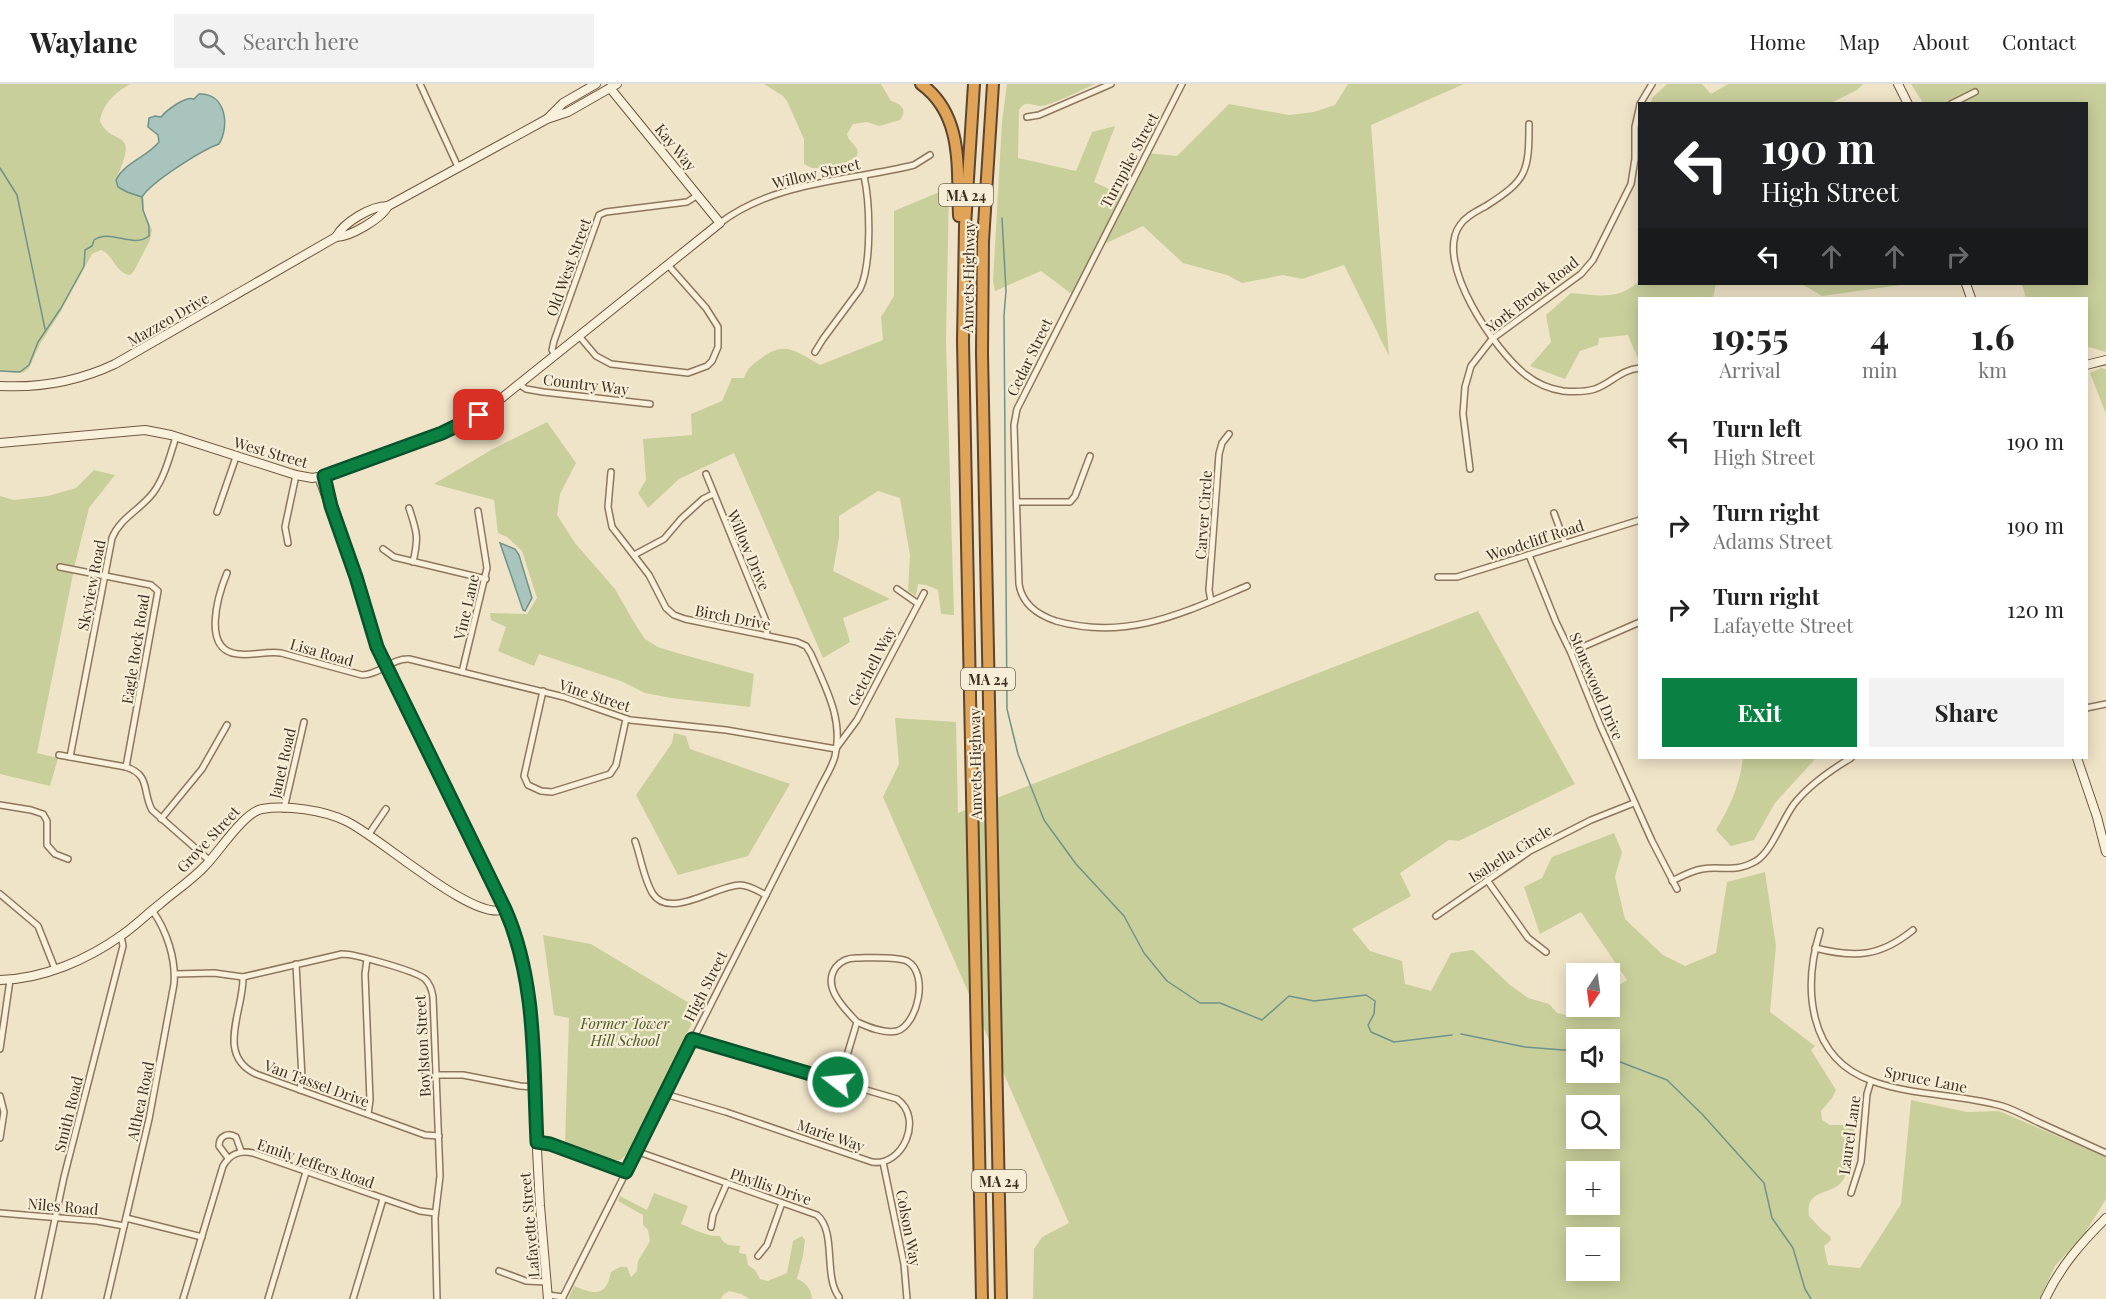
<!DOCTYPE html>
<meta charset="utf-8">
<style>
:root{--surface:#fff;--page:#f2f2f2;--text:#222;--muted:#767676;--line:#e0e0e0;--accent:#0b8043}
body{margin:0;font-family:"Playfair Display",serif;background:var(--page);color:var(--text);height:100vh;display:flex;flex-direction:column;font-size:22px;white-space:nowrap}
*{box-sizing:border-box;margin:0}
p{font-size:20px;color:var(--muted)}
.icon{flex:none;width:33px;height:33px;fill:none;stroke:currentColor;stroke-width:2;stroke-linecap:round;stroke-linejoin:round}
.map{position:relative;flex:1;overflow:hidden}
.drawer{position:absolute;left:1638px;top:213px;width:450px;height:462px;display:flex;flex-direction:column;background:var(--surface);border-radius:0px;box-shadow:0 3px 15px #0003}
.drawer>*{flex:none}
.banner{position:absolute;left:1638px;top:18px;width:450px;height:183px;border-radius:0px;box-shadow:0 3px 15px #0003;background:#202124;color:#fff;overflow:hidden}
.needle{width:39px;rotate:193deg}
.buttons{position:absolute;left:1566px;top:879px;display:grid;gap:12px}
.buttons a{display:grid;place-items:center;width:54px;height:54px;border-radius:0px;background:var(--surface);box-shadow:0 3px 15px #0003;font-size:30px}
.pin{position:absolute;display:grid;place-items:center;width:51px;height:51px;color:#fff;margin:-26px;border-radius:12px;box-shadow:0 3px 9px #0006}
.me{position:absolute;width:66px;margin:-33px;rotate:286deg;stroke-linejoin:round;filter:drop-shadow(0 0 4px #0008)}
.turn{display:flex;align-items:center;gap:21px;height:126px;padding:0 24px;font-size:27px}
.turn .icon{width:78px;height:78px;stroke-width:2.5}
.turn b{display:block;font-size:42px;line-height:51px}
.lanes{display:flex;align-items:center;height:57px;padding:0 24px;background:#0003;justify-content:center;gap:30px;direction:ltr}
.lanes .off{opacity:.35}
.eta{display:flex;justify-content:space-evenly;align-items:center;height:102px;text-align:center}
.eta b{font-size:36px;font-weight:700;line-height:42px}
.button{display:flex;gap:12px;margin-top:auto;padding:12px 24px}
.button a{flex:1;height:69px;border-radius:0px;background:var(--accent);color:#fff;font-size:24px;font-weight:700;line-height:69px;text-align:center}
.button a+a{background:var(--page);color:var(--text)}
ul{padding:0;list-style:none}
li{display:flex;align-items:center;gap:18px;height:84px;padding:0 24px}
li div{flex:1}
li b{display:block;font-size:22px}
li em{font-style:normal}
header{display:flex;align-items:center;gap:36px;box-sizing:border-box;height:84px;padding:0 30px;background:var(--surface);border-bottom:2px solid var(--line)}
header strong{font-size:28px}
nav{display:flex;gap:33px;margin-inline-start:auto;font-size:21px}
.search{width:420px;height:54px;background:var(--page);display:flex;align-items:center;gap:15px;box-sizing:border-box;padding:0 21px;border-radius:0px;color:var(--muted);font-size:22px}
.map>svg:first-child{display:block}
.green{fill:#c9cf9b;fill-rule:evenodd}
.water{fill:#a9c4bc;stroke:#6f938a;stroke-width:1.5}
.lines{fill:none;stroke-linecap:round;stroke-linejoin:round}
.stream{stroke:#6f938a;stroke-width:1.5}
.street-casing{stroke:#8d765c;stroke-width:8}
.secondary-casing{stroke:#6f573f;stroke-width:10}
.highway-casing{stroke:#5b4430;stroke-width:14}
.street{stroke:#faf1dc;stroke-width:5}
.secondary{stroke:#faf1dc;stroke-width:8}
.highway{stroke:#e0a458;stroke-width:10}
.route-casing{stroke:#07532c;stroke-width:15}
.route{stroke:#0b8043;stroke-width:10}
.labels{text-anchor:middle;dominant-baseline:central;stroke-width:4.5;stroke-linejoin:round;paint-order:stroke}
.shield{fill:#f7eed8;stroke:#756857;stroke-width:1.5}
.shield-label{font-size:14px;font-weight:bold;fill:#3d2e20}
.street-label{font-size:15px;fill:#3d2e20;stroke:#f7eed8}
.park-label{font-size:15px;font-style:italic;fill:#4d5a26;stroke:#f7eed8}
</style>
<header>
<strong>Waylane</strong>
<div class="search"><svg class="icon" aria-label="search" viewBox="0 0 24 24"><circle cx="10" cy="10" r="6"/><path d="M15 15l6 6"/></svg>Search here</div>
<nav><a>Home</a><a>Map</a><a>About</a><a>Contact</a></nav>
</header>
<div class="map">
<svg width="2106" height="1215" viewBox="0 0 2106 1215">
<rect width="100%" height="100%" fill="#f0e4c8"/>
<g class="green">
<path d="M0,0H130C115,9 103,19 100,37C109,60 134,46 123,78C121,83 120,87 117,92L127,108L139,111L144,115V129L152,146L150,156L134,187L130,191C115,189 114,171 101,166L92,170L61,227L40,260L29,284L24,288L17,289L0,287Z"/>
<path d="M764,0H881L891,17C901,20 908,25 900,36L879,42L867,38L853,40L847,50C849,60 861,62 857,72L834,85L812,84L804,80V55L787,17L783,12Z"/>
<path d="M1007,0H1095C1086,4 1048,23 1040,22C1031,22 1026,15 1019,26L1018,74L1076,87L1092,48L1115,42L1094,98L1124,112L1146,69L1177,72L1229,20L1289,31L1314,28L1335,21L1348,0H1464L1371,41L1389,272L1344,181L1302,195L1283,191L1242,199L1227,191L1183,179L1143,142L1098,163L1073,211L1041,187L995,207L993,197L1002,38Z"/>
<polygon points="1667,0 1702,0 1711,10 1728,0 1863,0 1857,6 1831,19 1651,19 1652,14"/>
<polygon points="1911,0 2106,0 2106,268 2089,263 2087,265 2086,214 2026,214 2022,200 2086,200 2086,20 1923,19"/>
<path d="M949,104L946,257L954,531L941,530L938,506L926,501L918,500L916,512L908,507L910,471L900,414L878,407L839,432V454L833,487L890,515L843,534L850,558L823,574L734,369L679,395L648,424L638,409L646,396L643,355L692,351L691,330L722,317L732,294H744C748,283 753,280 763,273C786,256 798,269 820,281L883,256L881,233L894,212V127Z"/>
<path d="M1639,197L1640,200H1716L1713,214H1640L1639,277L1628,251L1599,254L1598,261L1580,267L1565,295L1530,282L1551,258L1546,231L1571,209C1596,211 1619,217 1639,197Z"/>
<polygon points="1802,200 1908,200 1822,212"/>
<polygon points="2101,284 2106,285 2106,330 2090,289"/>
<polygon points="547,338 576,379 560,410 557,431 575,459 615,505 635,540 645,555 658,563 677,569 754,590 750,623 671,614 645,609 621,597 539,570 534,582 498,567 506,543 491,536 490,529 527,530 537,514 522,467 507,453 498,449 494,416 434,400 491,366"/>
<polygon points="94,386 115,391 89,424 75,480 37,669 58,674 50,702 0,690 0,412 14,416 48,412 76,404"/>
<path d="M1478,527L1575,700L1459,757L1449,756L1400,789L1411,812L1352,845L1370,867L1402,877L1405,900L1431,907L1451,869L1473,866L1510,901L1528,914L1549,920L1557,929L1571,932L1586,923L1610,922V907L1627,896L1581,828L1540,850L1524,803L1542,794L1552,773L1614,749L1622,768L1615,793L1625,835L1663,871L1685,882L1716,869L1727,798L1765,788L1776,862L1770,928L1815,962L1811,966L1836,1006L1832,1014L1821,1027L1822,1036L1830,1041H1855C1853,1059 1854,1080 1843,1096C1832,1113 1805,1103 1809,1132L1822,1146L1830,1152L1831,1156L1824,1162L1828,1181L1860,1184L1901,1120L1911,1016L1967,1028L1999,1027L2106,1073V1115L2085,1149L2055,1182L2040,1215H1033L1034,1165L1042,1153L1069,1139L883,713L899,680L895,634L956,638L958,729ZM1576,956H1610V988H1576ZM1576,1022H1610V1054H1576ZM1576,1088H1610V1120H1576ZM1576,1154H1610V1186H1576Z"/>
<polygon points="674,649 686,652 690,665 790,700 748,772 678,791 636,711 672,659"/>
<path d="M1743,674H1816L1775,719L1754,756L1731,762L1716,746C1730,723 1740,700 1743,674Z"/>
<polygon points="543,851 591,860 699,925 626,1071 620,1076 613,1076 565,1059 569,934 554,931"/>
<path d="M654,1109L688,1122L681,1140C695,1145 706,1153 720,1152C724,1162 730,1161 740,1162L739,1169L746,1170L748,1181L755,1186L760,1195L768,1197L787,1189L793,1157L802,1152L805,1156L803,1172L797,1195C807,1199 811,1205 812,1215H750L741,1210L729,1207L723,1211L721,1215H568L574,1202C594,1210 606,1214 611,1188L620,1183H627L631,1193L637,1187L638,1177L650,1157L648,1146L643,1141V1131L618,1117L620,1112L647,1126Z"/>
</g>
<g class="water">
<path d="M199,10C226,9 230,42 219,60C202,66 151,98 142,113L127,108L118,103L116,96C124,79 147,73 159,58L158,51L148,43L149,34L155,32L161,33C167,26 185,12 194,15Z"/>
<polygon points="500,459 515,465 519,471 532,514 525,527 523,526"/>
</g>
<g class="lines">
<g class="stream">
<polyline points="0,84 17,111 45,245"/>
<polyline points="1002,134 1006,207 1004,231 1007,625 1018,670 1044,736 1076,780 1124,832 1144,869 1167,897 1200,919 1220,919 1262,936 1289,912 1314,917 1366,911 1375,917 1374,930 1368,941 1371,948 1394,958 1452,951"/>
<path d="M0,287L20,288L29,281L38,258L61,224L82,186L84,182L85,166L92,162L94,156C110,144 133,165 149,152V142L143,126L142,113"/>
<polyline points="1461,950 1525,963 1576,967"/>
<polyline points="1610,974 1667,996 1702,1030 1764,1099 1772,1134 1793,1164 1805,1205 1811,1215"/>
</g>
<defs>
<g id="street">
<polyline points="420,0 458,83"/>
<path d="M1182,0L1017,325L1014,341L1019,500C1022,520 1038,531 1056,537C1127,557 1183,529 1247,502"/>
<polyline points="1640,20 1652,0"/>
<polyline points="1951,20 1975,8"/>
<polyline points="1027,33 1039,31 1111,0"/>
<path d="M1529,40C1529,88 1527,96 1486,122C1477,127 1466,132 1460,141C1433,178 1496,268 1526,291C1536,299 1550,305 1563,307C1573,308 1585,308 1595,305C1612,299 1620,286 1640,284"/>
<path d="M720,139C775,97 850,97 914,81L930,71"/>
<polyline points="579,252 596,272 611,280 688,289 707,282 712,277 718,263 718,243 706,224 668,181"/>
<path d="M815,268L823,255L860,205C872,180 870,119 864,92"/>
<polyline points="555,271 552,266 554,257 599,131 606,128 687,118 698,111"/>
<polyline points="520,301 526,305 543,308 650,320"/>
<polyline points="1470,385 1463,330 1465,303 1471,282 1492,255 1581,190 1593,176 1631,100 1635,75 1635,43 1640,21"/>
<polyline points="706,390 766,537 767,552"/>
<polyline points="1017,418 1070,418 1075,412 1090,372"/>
<path d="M409,424C417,448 419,453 413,478"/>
<polyline points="217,428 236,373"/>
<polyline points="1554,429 1565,459"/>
<polyline points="288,459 285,443 296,391"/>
<polyline points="383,465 394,473 486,495"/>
<polyline points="634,471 664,455 681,435 703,415 713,410"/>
<polyline points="1529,471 1556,538 1571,569 1600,641 1652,757 1677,805"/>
<polyline points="60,483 151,501 158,507 126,683"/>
<path d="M227,489C218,511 201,567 238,570C252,572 266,567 281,569L362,591C379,591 392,574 409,575L564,613L630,636L726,646L836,665"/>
<polyline points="1438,493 1457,493 1640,436"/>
<polyline points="897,505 917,519"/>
<polyline points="1211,517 1209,506 1219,370 1222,359 1229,350"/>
<polyline points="1571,568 1640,538"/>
<polyline points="462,588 487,484 478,427"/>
<polyline points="543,607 524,692 528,701 541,707 552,708 610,690 616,681 626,635"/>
<polyline points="2086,624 2106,620"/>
<polyline points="837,663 857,636 924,509"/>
<path d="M59,671L126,683C151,691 142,708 152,726L210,777"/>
<path d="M70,673L112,454C120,434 140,426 153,409C165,393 170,371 176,353"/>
<polyline points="0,721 31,726 43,730 47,737 47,761 55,770 68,775"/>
<polyline points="284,725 304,638"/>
<polyline points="161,735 202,685 227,641"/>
<polyline points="369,750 386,725"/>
<path d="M635,757C641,774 644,796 653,810C670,836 717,801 740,801C749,801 758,807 766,811"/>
<polyline points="1487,796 1528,854 1546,868"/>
<path d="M1672,797C1682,792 1691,787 1702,785C1723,781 1733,790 1756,777C1772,767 1782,736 1794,720C1809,701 1831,686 1851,674"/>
<polyline points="0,810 38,842 55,885"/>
<polyline points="1436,832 1530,767 1591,736 1634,719"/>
<path d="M1820,847C1803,903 1807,974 1872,997C1913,1012 1960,1010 2002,1022C2015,1026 2027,1033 2040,1039C2062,1049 2084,1059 2106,1069"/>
<path d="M1815,864C1855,874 1880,873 1913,846"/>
<polyline points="367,875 365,890 370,1016 368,1030"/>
<polyline points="296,880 302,994 300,1006"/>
<path d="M175,890L214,889L243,893L342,870C355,870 416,887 425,895C430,900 432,906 433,913L440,1092L435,1134L437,1215"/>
<path d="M243,893C244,926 215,971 256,990L425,1051L439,1052"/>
<polyline points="0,965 10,896"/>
<polyline points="436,991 463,991 520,1002 534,1003"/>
<path d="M839,998L857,938C845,925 821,903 836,883C841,877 849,874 856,874C869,874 896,872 907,877C930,890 917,941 897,947C884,950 868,943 857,938"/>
<path d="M665,1010L726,1028L872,1078C903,1083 924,1034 897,1015L692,955"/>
<polyline points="0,1012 4,1028 0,1054"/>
<polyline points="537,1058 550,1060 626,1088"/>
<path d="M636,1067L817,1131C837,1148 823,1192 839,1213"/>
<path d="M228,1074L219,1062C219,1052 228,1048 236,1053L241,1067"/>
<polyline points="883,1078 904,1180 907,1215"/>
<polyline points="1851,1109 1861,1078 1867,1010 1871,997"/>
<polyline points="0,1129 97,1137 124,1142"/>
<polyline points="126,1134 202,1153"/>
<polyline points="711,1143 713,1131 727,1099"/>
<polyline points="758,1172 767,1161 782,1119"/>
<polyline points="499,1187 526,1197 547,1198"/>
<polyline points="548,1211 563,1213"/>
<polyline points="38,1215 64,1093 123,862 121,852"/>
<path d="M107,1215L149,1035L174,900C176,875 167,847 152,826"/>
<path d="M183,1215L223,1082C230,1070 239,1066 253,1069L420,1127L435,1129"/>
<polyline points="268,1215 306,1088"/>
<polyline points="353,1215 383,1115"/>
<path d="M562,1215L819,706C824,695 832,684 835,672C844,635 825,603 811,570L806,562L797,558L685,535L674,531L666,524L649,491L612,443L608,423L611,388"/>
</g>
<g id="secondary">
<polyline points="1898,0 1908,20"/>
<polyline points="547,35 563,19 596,0"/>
<path d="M336,153C350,153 381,135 388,122"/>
<polyline points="1966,200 1971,214"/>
<polyline points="2086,281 2106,276"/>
<path d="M0,302C39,304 79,297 115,280L336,153C344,138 371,122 388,122L547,35L568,28L617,0"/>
<polyline points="0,359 145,346 171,351 296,391 312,394 324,392 449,346 488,325 720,139 610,4"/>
<path d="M319,393L356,493L377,563L505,825C518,854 526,884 529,915L540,1122L548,1215"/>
<polyline points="2077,674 2097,733 2106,768"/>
<path d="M0,896C43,895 87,876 122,851C135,842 147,830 160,820C175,807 192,796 205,782C219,768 244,728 262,725C287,721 323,726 346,737C379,752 475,840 505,825"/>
<path d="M2045,1215C2060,1183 2081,1159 2106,1134"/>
</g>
<g id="highway">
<path d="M921,0C964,31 957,85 959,132"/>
<polyline points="974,0 965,142 963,257 982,1215"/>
<polyline points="993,0 983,157 982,269 1001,1215"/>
</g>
</defs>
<use href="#street" class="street-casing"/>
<use href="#secondary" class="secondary-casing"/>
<use href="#highway" class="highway-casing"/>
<use href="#street" class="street"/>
<use href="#secondary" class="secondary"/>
<use href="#highway" class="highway"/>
</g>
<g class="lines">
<defs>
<path id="route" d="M479,331L442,349L324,392L331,422L356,493L377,563L505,825C537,897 533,981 537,1058L550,1060L626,1088L692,955L838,998"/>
</defs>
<use href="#route" class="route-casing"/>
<use href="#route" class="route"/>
</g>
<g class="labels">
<g class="shield">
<rect x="939" y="100" width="54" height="22" rx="4.5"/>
<rect x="961" y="584" width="54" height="22" rx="4.5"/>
<rect x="972" y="1086" width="54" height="22" rx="4.5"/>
</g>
<g class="shield-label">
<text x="966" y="111">MA 24</text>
<text x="988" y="595">MA 24</text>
<text x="999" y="1097">MA 24</text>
</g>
<g class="street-label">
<text transform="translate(676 63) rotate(51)">Kay Way</text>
<text transform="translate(1129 76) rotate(-62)">Turnpike Street</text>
<text transform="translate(816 89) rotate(-13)">Willow Street</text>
<text transform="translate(568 183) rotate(-70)">Old West Street</text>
<text transform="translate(968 193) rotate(-89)">Amvets Highway</text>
<text transform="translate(1532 210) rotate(-38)">York Brook Road</text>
<text transform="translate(168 235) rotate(-30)">Mazzeo Drive</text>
<text transform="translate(1029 273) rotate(-64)">Cedar Street</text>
<text transform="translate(586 300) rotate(7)">Country Way</text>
<text transform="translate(271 368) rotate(16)">West Street</text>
<text transform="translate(1203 431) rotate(-86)">Carver Circle</text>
<text transform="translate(1535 456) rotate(-18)">Woodcliff Road</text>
<text transform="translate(749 466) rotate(67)">Willow Drive</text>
<text transform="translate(91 501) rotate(-79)">Skyview Road</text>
<text transform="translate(466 523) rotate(-77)">Vine Lane</text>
<text transform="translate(733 533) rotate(11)">Birch Drive</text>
<text transform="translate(135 565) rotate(-81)">Eagle Rock Road</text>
<text transform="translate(322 568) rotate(16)">Lisa Road</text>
<text transform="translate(871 582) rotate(-63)">Getchell Way</text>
<text transform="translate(1597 602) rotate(67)">Stonewood Drive</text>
<text transform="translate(595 611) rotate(18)">Vine Street</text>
<text transform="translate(282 679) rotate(-77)">Janet Road</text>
<text transform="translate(975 680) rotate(-91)">Amvets Highway</text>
<text transform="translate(208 755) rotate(-47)">Grove Street</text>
<text transform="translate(1510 769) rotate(-32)">Isabella Circle</text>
<text transform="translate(705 902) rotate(-63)">High Street</text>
<text transform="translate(422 962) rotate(-93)">Boylston Street</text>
<text transform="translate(1926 995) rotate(11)">Spruce Lane</text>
<text transform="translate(317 999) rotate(20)">Van Tassel Drive</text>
<text transform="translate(140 1017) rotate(-78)">Althea Road</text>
<text transform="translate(68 1030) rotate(-76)">Smith Road</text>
<text transform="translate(831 1051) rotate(19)">Marie Way</text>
<text transform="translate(1849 1051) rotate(-82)">Laurel Lane</text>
<text transform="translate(316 1079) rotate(19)">Emily Jeffers Road</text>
<text transform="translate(771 1102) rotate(19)">Phyllis Drive</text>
<text transform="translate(63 1122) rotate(5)">Niles Road</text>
<text transform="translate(529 1141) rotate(-95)">Lafayette Street</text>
<text transform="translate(909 1144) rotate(79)">Colson Way</text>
</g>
<g class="park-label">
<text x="625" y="939">Former Tower<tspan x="625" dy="17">Hill School</tspan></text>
</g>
</g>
</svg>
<div class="buttons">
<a><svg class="needle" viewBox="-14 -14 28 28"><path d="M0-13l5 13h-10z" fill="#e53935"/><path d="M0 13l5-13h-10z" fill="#767676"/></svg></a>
<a><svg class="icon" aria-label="sound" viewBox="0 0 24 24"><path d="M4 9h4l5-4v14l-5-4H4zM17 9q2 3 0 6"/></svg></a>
<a><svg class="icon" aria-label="search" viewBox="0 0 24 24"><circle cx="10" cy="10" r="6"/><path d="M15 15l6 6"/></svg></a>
<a>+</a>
<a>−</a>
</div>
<div class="pin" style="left:479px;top:331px;background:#d93025"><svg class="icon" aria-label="arrive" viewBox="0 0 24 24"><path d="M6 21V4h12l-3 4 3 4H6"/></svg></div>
<svg class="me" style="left:838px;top:998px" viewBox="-20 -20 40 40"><circle r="17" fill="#0b8043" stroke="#fff" stroke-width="3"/><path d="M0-11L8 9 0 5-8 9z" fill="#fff"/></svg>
<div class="banner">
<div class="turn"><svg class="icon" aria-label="left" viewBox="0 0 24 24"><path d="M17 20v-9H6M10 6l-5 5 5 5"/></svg><div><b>190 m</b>High Street</div></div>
<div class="lanes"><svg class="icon" aria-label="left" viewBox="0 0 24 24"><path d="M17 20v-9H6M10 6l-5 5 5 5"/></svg><svg class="icon off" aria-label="ahead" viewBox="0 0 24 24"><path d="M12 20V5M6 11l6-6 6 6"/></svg><svg class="icon off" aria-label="ahead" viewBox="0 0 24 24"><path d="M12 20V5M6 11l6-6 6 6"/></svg><svg class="icon off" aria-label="right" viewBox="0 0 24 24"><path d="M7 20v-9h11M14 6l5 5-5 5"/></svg></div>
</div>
<section class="drawer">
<div class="eta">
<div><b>19:55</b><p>Arrival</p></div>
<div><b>4</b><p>min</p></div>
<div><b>1.6</b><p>km</p></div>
</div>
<ul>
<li><svg class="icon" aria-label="left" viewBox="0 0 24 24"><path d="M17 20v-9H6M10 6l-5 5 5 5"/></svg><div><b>Turn left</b><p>High Street</p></div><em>190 m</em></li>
<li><svg class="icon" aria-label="right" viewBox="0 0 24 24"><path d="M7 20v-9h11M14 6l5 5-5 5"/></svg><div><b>Turn right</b><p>Adams Street</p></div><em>190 m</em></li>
<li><svg class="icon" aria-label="right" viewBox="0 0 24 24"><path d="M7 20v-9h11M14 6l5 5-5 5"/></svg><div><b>Turn right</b><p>Lafayette Street</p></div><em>120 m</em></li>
</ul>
<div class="button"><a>Exit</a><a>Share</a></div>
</section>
</div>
